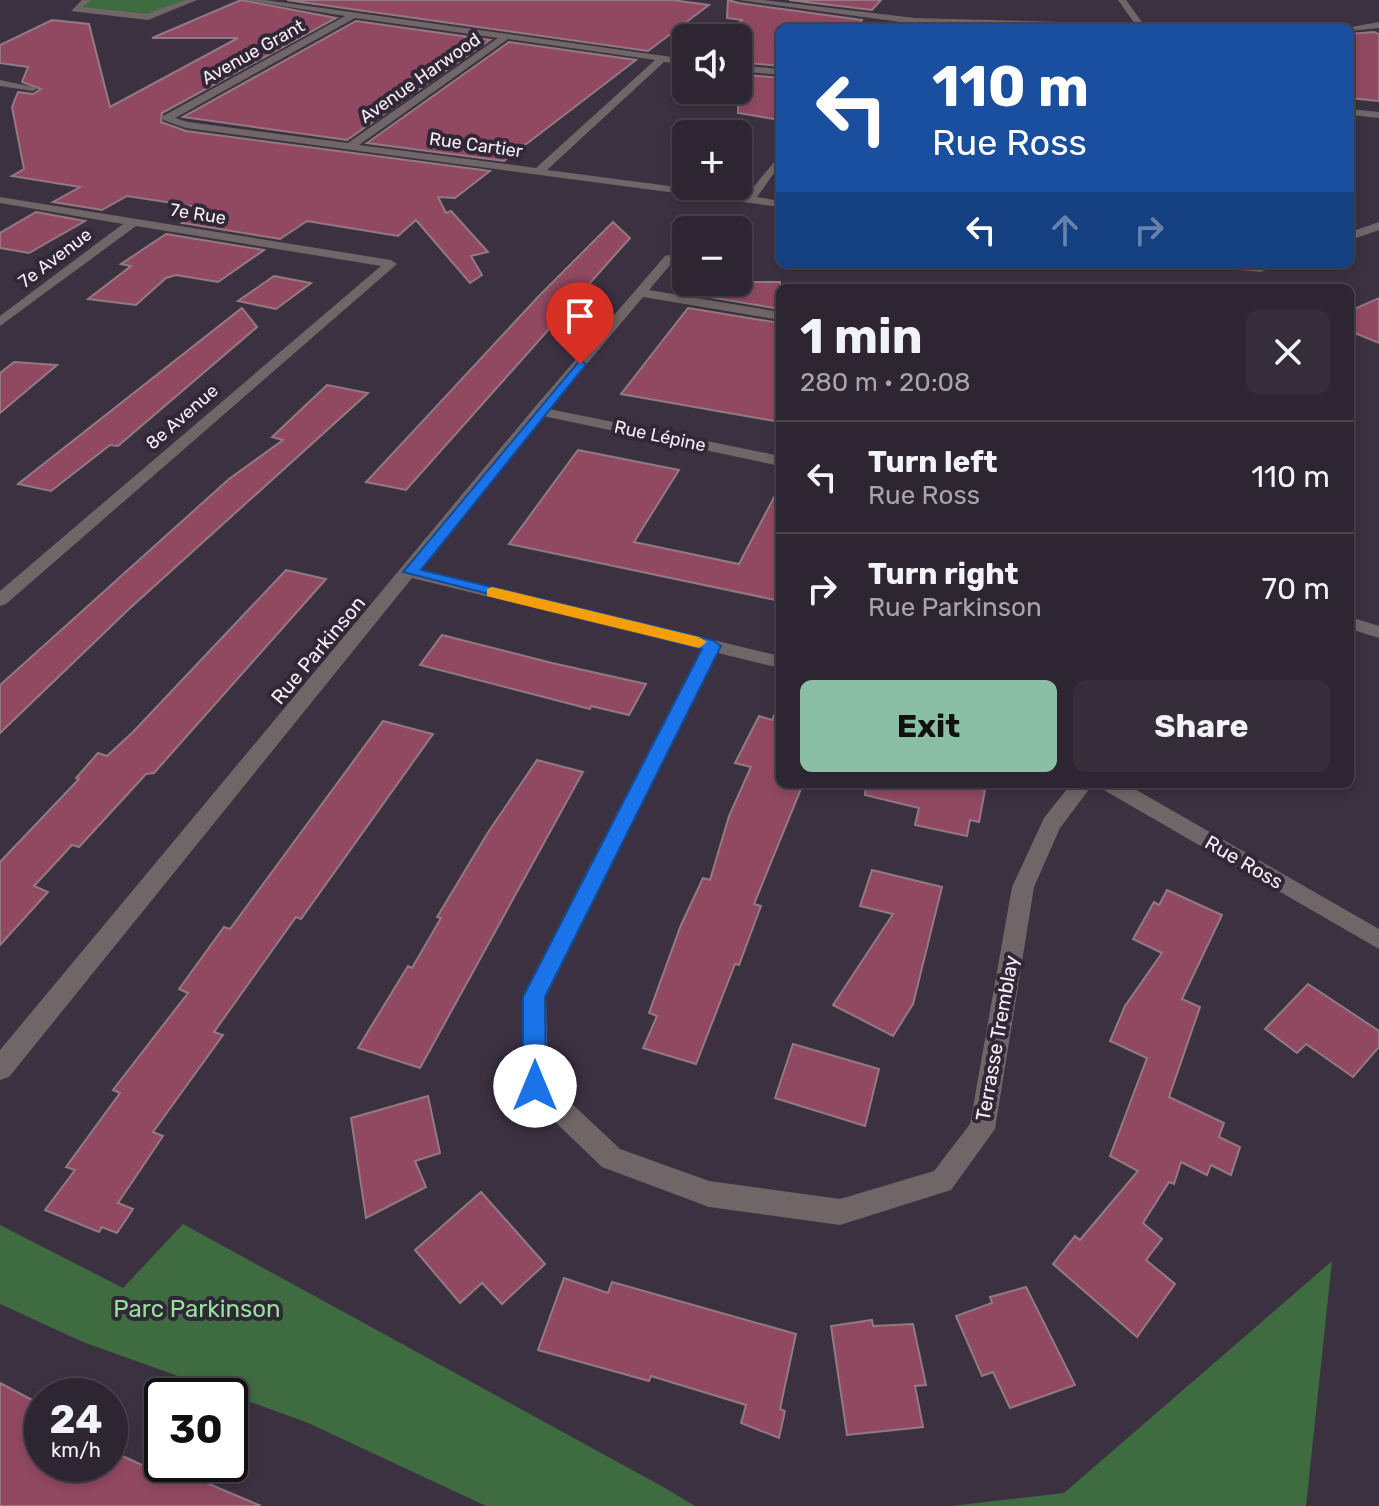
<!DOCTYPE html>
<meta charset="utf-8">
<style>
:root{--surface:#2d2531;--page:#352d39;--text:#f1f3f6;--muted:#a7a5ab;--line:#48424d;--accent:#8abfa5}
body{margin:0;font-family:Rubik,sans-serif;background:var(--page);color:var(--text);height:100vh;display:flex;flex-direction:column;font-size:30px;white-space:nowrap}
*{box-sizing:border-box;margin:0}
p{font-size:26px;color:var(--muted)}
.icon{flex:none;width:44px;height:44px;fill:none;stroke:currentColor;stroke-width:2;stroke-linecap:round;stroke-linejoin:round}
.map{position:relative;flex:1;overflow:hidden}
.side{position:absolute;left:776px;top:284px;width:578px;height:504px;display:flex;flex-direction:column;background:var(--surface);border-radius:12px;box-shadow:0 4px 12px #0003,0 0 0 2px var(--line)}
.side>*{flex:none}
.top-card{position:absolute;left:776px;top:24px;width:578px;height:244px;border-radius:12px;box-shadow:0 4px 12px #0003,0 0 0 2px var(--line);background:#1a4fa0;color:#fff;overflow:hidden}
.buttons{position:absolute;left:672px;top:24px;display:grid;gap:16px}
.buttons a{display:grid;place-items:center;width:80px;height:80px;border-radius:12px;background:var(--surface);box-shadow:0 4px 12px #0003,0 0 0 2px var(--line);font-size:40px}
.speed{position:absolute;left:24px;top:1378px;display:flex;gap:16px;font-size:40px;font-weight:700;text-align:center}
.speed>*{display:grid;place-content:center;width:104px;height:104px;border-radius:50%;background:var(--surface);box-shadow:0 4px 12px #0003,0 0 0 2px var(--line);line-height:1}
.speed small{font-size:20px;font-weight:400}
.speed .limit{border:4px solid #111;border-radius:12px;background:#fff;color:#111}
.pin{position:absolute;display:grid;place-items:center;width:68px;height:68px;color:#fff;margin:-82px -34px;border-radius:50% 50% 50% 0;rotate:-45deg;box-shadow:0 0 8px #0007}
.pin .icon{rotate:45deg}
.me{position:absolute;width:88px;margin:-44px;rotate:0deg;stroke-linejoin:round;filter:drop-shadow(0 0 6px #0008)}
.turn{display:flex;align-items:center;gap:28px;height:168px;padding:0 24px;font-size:36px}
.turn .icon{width:104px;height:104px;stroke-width:2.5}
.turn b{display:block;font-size:56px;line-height:68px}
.lanes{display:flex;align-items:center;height:76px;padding:0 24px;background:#0003;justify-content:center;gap:40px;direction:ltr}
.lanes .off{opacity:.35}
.round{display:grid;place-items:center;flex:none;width:84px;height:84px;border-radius:12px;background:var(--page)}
.overview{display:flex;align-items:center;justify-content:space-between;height:136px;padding:0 24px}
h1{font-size:48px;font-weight:700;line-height:60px}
.action{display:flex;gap:16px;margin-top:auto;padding:16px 24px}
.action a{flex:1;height:92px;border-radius:12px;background:var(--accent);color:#111;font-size:32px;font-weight:700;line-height:92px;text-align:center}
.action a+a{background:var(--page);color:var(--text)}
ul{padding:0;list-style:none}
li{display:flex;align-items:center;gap:24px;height:112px;padding:0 24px;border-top:2px solid var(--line)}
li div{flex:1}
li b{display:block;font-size:30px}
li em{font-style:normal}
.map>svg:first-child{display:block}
.green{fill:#3e6b40}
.building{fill:#914962;stroke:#937a81;stroke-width:2}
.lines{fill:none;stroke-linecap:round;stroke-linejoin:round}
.minor{fill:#716667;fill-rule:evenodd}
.route{fill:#1a73e8;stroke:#114b97;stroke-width:2}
.slow{fill:#f59e0b}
.labels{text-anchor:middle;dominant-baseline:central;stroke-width:8;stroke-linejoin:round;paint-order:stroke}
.far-street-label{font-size:18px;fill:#f5eef8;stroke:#322737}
.street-label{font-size:20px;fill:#f5eef8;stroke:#322737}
.near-park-label{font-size:24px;fill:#94e498;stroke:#322737}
</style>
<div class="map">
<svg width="1379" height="1506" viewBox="0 0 1379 1506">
<rect width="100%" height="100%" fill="#3c3141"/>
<g class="green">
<polygon points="87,0 193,0 148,17 74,9"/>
<polygon points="183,1224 665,1488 695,1506 486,1506 306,1422 83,1342 0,1304 0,1225 123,1288"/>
<polygon points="1332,1261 1306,1506 951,1506 1064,1493"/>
</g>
<g class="building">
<polygon points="241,0 336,18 162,113 161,122 186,131 490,171 455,198 438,197 446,213 451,211 488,252 471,256 482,275 470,283 416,220 398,236 307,221 280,239 182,223 205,208 127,196 102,210 53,202 80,187 12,176 24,169 12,107 18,92 33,94 41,89 22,82 28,67 0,63 0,45 52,20 89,24 110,107 238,38 152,38"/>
<polygon points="287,0 672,0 709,5 648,51"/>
<polygon points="728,0 739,3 862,20 855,28 780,25 780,66 738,62 738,38 724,38 742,20 727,18"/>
<polygon points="789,0 881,0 872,10"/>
<polygon points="356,21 490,40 347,140 183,117"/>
<polygon points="1374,32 1379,34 1379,101 1350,98 1350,34"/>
<polygon points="509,42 636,60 504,161 367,143"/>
<polygon points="738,74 780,78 780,120 738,113 738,93 712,90 738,90"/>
<polygon points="36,212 85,221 29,253 0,248 0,233"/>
<polygon points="613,222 630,238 406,490 366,482 538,297"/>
<polygon points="166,234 264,250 218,282 176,275 166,278 136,305 88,299 131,266 121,264"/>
<polygon points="274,276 311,283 276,309 238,301"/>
<polygon points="707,282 780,282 780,309 697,295"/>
<polygon points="1379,298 1379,343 1350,331 1350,311"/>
<polygon points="242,308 257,327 118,446 110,445 51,491 18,484"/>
<polygon points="688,308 780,323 780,422 621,394"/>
<polygon points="14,362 57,365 0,413 0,373"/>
<polygon points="327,385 368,393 129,609 0,733 0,685 229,479 283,440 272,437"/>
<polygon points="578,450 679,470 634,542 739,564 780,486 780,601 509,544"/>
<polygon points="286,570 326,579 154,773 146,774 79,847 72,845 34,886 48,892 0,945 0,862 79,779 76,778 98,753 107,756 133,732"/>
<polygon points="442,635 552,663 646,684 629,715 591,706 590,709 420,665"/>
<polygon points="780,703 780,784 803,784 754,904 761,906 739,965 735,964 696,1064 643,1048 657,1016 649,1013 681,925 703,878 710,880 729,816 751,767 735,763 759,716 772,720"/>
<polygon points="383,721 433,734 301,919 296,917 214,1032 223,1035 153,1132 163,1136 118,1203 133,1209 117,1233 102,1227 99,1232 45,1210 75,1170 66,1167 120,1093 113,1090 188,993 179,989 224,927 230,929"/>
<polygon points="537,760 583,772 420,1068 358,1048 408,966 412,968 441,918 437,917 487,834"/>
<polygon points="866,784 959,784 985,790 979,822 970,820 967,836 915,825 919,808 865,795"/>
<polygon points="872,870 942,887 913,1004 893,1036 833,1005 893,914 860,906"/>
<polygon points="1167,890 1222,915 1182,999 1200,1007 1169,1097 1224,1123 1219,1137 1240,1147 1231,1175 1211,1165 1207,1175 1181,1162 1174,1184 1169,1182 1143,1223 1162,1239 1146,1260 1175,1284 1137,1337 1053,1264 1075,1236 1080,1240 1138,1171 1110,1156 1147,1058 1110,1041 1125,1006 1162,953 1133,939 1154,902 1159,905"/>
<polygon points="1308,984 1379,1031 1379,1047 1353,1077 1306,1044 1297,1053 1265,1029"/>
<polygon points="793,1044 879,1069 865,1126 775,1098"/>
<polygon points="428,1096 440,1153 415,1161 426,1187 366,1218 351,1118"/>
<polygon points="481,1192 545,1264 502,1304 482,1283 460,1303 415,1250"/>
<polygon points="564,1278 608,1293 612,1282 796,1334 780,1409 785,1411 779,1438 741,1423 746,1405 651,1376 649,1381 538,1350"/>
<polygon points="1026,1287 1075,1385 1010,1408 993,1372 982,1376 956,1316 992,1303 990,1297"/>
<polygon points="872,1320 873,1326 913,1324 926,1385 915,1386 923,1427 847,1435 831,1326"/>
<polygon points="0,1383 42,1405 42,1464 110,1464 110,1450 157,1472 162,1464 261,1506 0,1506"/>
</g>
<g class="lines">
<g class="minor">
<polygon points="82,0 91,0 82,7 147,14 185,0 197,0 148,20 71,11"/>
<path d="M244,0H265L686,59V65L664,62L547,170L746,196L780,155V165L757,197L780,201V207L186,128L163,120V116L345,16ZM355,18L498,38L348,143L188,122L175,118ZM508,39L655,60L536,168L359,145Z"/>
<polygon points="739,0 763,0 915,18 1135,24 1118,0 1126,0 1144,25 1182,28 915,24"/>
<polygon points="1379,22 1379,28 1350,31 1346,28"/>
<polygon points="738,65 780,69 780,75 738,71"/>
<polygon points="0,80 38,88 33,91 0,86"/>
<polygon points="1350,109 1379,112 1379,118 1350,115"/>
<polygon points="0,197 391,260 397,264 6,604 0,606 0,591 381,266 136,226 0,326 0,316 123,224 0,203"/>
<polygon points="1379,222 1379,230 1350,240 1350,232"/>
<polygon points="669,255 675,259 649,290 780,312 780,320 643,297 549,409 780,456 780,466 543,416 419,569 780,656 780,668 718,653 546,997 548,1081 620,1149 709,1181 840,1199 934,1171 970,1124 1012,887 1044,818 1071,784 1093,784 1060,828 1034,887 995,1129 951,1190 840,1225 709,1207 602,1167 526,1094 522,1086 522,997 701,649 412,578 9,1077 0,1080 0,1050 534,408 665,256"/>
<polygon points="1209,264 1278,264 1261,272 1215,268"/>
<polygon points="1350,617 1379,626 1379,638 1350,629"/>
<polygon points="1099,784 1126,784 1379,929 1379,949 1102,789"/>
</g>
</g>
<polygon class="route" points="580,360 586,364 584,367 421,570 712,640 721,646 545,997 546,1086 543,1093 535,1096 527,1093 523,1086 523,997 702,649 403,572"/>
<polygon class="slow" points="492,587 699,637 707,642 699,648 487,596 487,589"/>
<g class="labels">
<g class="far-street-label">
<text transform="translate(253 52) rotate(-29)">Avenue Grant</text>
<text transform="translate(420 78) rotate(-35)">Avenue Harwood</text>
<text transform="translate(476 145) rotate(8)">Rue Cartier</text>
<text transform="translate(198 214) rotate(9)">7e Rue</text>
<text transform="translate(55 258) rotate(-37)">7e Avenue</text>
<text transform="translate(182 417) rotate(-41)">8e Avenue</text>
<text transform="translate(660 436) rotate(12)">Rue Lépine</text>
</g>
<g class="street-label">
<text transform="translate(318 650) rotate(-50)">Rue Parkinson</text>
<text transform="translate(1244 862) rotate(30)">Rue Ross</text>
<text transform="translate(997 1038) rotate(-80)">Terrasse Tremblay</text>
</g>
<g class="near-park-label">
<text x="197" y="1309">Parc Parkinson</text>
</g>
</g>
</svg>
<div class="buttons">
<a><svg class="icon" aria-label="sound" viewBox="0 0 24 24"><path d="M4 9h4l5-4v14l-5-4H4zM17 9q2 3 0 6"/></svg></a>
<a>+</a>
<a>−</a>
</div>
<div class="speed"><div>24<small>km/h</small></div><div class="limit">30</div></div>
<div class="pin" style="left:580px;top:364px;background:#d93025"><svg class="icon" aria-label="arrive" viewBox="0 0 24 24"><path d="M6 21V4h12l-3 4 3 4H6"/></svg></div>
<svg class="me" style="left:535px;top:1086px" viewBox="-20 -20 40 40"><circle r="19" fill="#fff"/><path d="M0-13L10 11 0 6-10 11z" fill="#1a73e8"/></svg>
<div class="top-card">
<div class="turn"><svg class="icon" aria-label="left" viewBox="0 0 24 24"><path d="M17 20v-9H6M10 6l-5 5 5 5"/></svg><div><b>110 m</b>Rue Ross</div></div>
<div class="lanes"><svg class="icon" aria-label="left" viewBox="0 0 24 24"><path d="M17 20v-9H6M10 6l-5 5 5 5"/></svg><svg class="icon off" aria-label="ahead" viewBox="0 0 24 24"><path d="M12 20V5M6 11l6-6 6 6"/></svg><svg class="icon off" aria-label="right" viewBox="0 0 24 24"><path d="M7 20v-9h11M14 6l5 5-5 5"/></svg></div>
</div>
<section class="side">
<div class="overview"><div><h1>1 min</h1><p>280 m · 20:08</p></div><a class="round"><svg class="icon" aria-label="close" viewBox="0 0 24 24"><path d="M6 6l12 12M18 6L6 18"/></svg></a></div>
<ul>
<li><svg class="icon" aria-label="left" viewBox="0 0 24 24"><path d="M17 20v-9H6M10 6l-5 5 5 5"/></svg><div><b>Turn left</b><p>Rue Ross</p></div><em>110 m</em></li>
<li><svg class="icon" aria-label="right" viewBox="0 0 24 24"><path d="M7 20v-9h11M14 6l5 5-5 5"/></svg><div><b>Turn right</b><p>Rue Parkinson</p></div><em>70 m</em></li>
</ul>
<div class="action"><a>Exit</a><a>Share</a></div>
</section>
</div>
